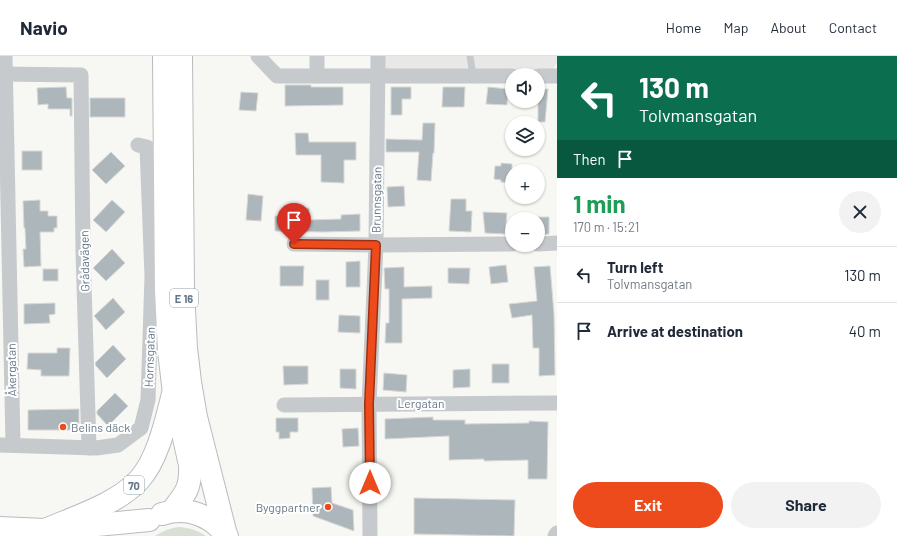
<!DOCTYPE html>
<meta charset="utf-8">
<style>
:root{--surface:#fff;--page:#f2f2f3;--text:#1f2937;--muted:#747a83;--line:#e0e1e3;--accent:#ee4b1c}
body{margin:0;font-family:Barlow,sans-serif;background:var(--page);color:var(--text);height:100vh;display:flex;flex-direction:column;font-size:15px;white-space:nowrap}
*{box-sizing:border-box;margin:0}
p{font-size:13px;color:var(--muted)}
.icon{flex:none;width:22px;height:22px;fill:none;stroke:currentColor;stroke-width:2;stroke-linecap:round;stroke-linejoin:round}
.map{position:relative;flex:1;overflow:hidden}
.sheet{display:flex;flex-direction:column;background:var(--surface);width:340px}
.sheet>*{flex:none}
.banner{background:#0b6e4f;color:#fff;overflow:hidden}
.controls{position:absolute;left:505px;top:12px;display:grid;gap:8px}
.controls a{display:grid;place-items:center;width:40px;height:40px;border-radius:50%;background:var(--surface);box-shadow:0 1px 3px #0004;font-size:20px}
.pin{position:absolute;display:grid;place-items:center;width:34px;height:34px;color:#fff;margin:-41px -17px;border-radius:50% 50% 50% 0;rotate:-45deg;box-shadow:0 0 4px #0007}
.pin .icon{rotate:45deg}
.me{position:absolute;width:44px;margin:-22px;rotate:0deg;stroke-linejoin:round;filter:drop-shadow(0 0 3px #0008)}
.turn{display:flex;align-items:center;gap:14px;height:84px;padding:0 16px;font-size:18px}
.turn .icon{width:52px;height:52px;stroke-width:2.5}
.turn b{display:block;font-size:28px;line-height:34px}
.then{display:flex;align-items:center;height:38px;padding:0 16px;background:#0003;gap:8px;font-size:15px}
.round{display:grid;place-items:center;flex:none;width:42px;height:42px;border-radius:21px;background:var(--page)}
.summary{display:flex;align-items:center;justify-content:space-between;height:68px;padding:0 16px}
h1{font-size:24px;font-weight:700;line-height:30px;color:#1e9e55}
.cta{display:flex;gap:8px;margin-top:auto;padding:8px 16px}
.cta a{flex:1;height:46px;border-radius:24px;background:var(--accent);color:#fff;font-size:16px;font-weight:700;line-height:46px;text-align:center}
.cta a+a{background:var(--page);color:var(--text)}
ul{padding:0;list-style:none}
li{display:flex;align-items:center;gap:12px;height:56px;padding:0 16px;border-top:1px solid var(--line)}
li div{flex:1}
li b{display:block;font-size:15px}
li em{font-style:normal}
header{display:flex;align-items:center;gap:24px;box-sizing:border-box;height:56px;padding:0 20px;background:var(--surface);border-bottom:1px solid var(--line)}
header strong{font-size:19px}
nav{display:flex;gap:22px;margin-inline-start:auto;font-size:14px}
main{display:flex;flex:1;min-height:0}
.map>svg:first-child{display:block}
.built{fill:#e8e9e7}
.green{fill:#d8dfd4}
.building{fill:#adb6bb;stroke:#d8d8d6}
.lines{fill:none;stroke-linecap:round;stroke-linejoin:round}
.trunk-casing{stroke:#b8bcbf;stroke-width:24}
.service{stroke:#c6cacd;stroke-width:7}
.minor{stroke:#c6cacd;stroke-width:15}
.trunk{stroke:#fff;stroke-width:22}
.route-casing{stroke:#9b3112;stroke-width:10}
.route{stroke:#ee4b1c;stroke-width:7}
.poi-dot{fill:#ee4b1c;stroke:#fff;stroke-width:1.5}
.labels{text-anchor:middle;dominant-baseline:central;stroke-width:4;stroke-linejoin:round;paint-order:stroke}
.shield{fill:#fff;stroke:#92a0ab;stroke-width:1}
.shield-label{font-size:11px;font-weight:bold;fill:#647787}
.street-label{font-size:12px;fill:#647787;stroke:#fff}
.poi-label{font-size:12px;fill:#647787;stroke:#fff;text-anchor:start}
</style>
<header>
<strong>Navio</strong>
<nav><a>Home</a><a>Map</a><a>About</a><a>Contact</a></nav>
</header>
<main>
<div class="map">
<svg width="557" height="480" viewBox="0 0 557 480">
<rect width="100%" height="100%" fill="#f7f7f3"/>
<polygon class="built" points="385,0 557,0 557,7 553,13 394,16 385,13"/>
<path class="green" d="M179,471C190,472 197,474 206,480H155C163,475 170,472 179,471Z"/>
<g class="building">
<polygon points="285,29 311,29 311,31 343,31 343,49 285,50"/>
<polygon points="66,31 67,42 72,42 72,60 70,60 70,53 48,53 48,48 38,49 37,32"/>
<polygon points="391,31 411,31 411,43 402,43 402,59 391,59"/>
<polygon points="443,31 465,31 464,51 442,51"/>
<polygon points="488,31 508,33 507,49 486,48"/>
<polygon points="538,33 548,33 545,66 538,66"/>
<polygon points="241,36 258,37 256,55 239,54"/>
<rect x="90" y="42" width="35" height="19"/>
<polygon points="423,67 435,67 434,97 433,97 431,125 417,124 419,96 386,96 386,83 422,84"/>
<polygon points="295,77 308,77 309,86 356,86 356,104 344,104 344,127 321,126 321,99 296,99"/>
<rect x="22" y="95" width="20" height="19"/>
<polygon points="111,96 125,110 106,128 92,114"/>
<polygon points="501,107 512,108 512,127 501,126 501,124 494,123 495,110 501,110"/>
<polygon points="404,130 405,150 388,151 387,131"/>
<polygon points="248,138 263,140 261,165 246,164"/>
<polygon points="451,143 466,143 466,155 472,155 471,176 449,175"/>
<polygon points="40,144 40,155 48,155 48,160 57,160 57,172 54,172 54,176 40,176 41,210 24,211 23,193 26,193 25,172 24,172 23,145"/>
<polygon points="112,144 125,156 106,176 93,164"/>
<polygon points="293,152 309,152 309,164 341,163 341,159 360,158 360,175 323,176 275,175 275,160 293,160"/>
<polygon points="483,156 507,157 505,178 485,177"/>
<polygon points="538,161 549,161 549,178 538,179"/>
<polygon points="112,193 125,207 106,225 93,212"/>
<polygon points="360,205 360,231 346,231 346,206"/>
<polygon points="506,209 508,226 491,228 489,211"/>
<polygon points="280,210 304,210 303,230 280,230"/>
<polygon points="550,210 554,258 555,319 539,320 539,292 533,292 532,259 512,262 509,248 537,245 534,211"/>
<polygon points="404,211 404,231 432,230 432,242 402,243 402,287 385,287 386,267 389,267 389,233 385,233 384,212"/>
<polygon points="448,212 470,212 469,228 448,227"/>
<rect x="43" y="213" width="15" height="12"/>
<rect x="316" y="224" width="13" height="20"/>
<polygon points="113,242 125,256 106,274 94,260"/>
<polygon points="55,247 55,258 49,259 50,267 24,268 24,248"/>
<polygon points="339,259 360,260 360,277 338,276"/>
<polygon points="113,289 126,303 107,322 96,310 95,307"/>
<polygon points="57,292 70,292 69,320 41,320 41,314 27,313 28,297 57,297"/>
<rect x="492" y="308" width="17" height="19"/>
<polygon points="283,310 308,310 308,328 284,329"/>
<polygon points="340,313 356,313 356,333 340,332"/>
<polygon points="470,313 470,331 453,332 453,314"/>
<polygon points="384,317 407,319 406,336 383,334"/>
<polygon points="115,337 128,350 108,370 97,358 97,355"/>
<polygon points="79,353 79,374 28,374 28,354"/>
<polygon points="433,361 433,364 465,364 465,368 529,367 529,365 548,366 547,423 528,423 528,404 484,405 484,403 449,404 449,380 385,383 385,363"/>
<polygon points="276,362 298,362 298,376 290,376 290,382 279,383 279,376 276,376"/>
<polygon points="358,372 359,390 343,391 342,373"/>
<polygon points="331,431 332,447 353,454 354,475 313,460 312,432"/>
<polygon points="414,442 515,444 514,480 414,478"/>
</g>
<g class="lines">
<defs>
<g id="trunk">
<path d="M164,0L166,234L169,295L174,337L190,409C191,432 186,437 172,455"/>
<polyline points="181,0 183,234 186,292 190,326 196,361 226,479"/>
<path d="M162,458C187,450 211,459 227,480"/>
<polyline points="0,472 45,474 149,464"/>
<path d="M45,474C75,461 117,448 139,424C158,403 166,365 173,338"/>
</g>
</defs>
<use href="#trunk" class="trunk-casing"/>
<polyline class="service" points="470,0 473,20"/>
<g class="minor">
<polyline points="5,0 13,389"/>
<polyline points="258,0 277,20 512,20"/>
<polyline points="317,0 317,20"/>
<polyline points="0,18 81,19 83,196 89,392"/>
<polyline points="538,20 557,20"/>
<polyline points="294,188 376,189 512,188"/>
<polyline points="538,188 557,187"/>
<polyline points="284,349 557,347"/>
<polyline points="0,389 96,392 118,389 141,372 148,344 152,220 147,91 138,89"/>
<polyline points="370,480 369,348 376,189 378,0"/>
<polyline points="555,480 557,477"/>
</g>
<use href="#trunk" class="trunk"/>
</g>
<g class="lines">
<defs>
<polyline id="route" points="294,188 376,189 369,348 370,427"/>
</defs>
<use href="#route" class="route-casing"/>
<use href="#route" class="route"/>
</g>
<g class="poi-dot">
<circle cx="63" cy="371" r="4"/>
<circle cx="328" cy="451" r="4"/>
</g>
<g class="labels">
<g class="shield">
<rect x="170" y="233" width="28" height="18" rx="3"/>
<rect x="124" y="420" width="20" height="18" rx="3"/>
</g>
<g class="shield-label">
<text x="184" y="242">E 16</text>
<text x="134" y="429">70</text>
</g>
<g class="street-label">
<text transform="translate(376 144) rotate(-89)">Brunnsgatan</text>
<text transform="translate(84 205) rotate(-91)">Grådavägen</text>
<text transform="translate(149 301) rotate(-88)">Hornsgatan</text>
<text transform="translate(11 314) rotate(-91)">Åkergatan</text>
<text x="421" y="347">Lergatan</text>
</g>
<g class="poi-label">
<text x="71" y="371">Belins däck</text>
<text x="320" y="451" text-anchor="end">Byggpartner</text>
</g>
</g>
</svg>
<div class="controls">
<a><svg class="icon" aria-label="sound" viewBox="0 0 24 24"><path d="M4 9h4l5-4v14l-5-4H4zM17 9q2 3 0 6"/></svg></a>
<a><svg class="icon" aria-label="layers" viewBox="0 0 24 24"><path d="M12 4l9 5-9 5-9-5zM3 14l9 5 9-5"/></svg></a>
<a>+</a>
<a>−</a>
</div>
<div class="pin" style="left:294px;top:188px;background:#d93025"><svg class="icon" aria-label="arrive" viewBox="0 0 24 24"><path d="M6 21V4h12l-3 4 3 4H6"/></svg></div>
<svg class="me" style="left:370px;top:427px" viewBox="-20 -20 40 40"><circle r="19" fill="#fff"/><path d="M0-13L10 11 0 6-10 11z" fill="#ee4b1c"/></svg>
</div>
<section class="sheet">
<div class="banner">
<div class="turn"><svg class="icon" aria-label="left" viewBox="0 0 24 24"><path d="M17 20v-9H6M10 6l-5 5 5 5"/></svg><div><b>130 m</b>Tolvmansgatan</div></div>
<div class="then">Then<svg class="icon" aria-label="arrive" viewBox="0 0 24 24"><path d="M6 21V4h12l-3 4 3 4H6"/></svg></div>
</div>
<div class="summary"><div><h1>1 min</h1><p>170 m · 15:21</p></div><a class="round"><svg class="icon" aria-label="close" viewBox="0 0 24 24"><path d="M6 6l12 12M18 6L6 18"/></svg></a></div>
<ul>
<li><svg class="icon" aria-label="left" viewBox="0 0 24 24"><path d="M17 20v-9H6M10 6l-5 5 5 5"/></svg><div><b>Turn left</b><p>Tolvmansgatan</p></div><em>130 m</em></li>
<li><svg class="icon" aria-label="arrive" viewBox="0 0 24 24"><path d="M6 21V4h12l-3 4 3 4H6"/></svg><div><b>Arrive at destination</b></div><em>40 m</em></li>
</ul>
<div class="cta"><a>Exit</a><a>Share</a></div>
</section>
</main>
